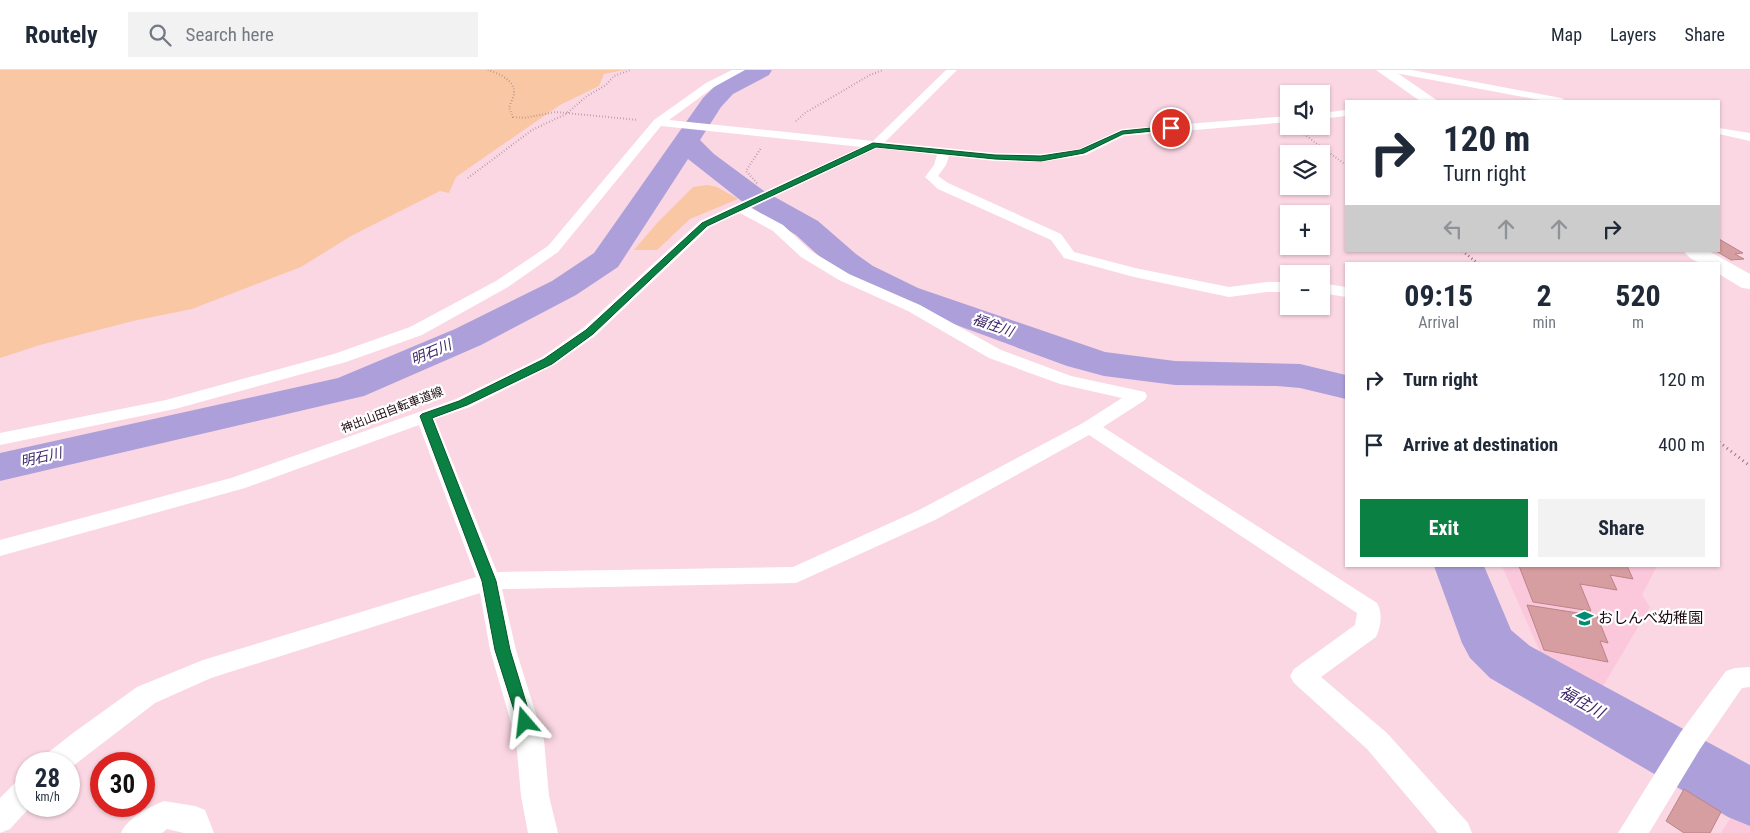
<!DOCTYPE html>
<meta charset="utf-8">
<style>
:root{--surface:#fff;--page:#f2f2f3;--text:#1f2937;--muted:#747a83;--line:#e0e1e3;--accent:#0b8043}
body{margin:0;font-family:"Roboto Condensed","Noto Sans JP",sans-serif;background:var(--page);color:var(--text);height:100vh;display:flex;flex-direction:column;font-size:19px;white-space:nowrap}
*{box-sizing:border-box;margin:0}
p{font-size:16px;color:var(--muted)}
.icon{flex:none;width:28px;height:28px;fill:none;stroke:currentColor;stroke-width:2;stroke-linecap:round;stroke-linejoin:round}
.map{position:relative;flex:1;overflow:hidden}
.drawer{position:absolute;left:1345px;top:192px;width:375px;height:305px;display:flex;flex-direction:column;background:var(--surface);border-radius:0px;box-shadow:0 1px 4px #0004}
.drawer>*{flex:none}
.hud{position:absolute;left:1345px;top:30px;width:375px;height:152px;border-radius:0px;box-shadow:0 1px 4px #0004;background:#fff;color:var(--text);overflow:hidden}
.tools{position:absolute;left:1280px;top:15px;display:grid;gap:10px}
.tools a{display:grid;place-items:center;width:50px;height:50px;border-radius:0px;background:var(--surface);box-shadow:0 1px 4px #0004;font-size:25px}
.speed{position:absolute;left:15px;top:682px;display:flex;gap:10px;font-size:25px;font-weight:700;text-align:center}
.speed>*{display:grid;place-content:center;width:65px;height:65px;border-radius:50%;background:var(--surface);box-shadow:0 1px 4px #0004;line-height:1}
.speed small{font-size:12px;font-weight:400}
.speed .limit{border:8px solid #d22;background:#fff;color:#111}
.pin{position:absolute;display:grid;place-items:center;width:42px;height:42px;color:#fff;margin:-21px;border:2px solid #fff;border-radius:50%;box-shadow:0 1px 5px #0007}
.me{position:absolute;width:55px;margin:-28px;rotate:343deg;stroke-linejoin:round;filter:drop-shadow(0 0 4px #0008)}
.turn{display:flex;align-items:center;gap:18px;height:105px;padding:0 15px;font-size:22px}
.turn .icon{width:65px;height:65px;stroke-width:2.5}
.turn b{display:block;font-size:35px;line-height:42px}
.lanes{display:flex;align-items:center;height:48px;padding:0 15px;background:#0003;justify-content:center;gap:25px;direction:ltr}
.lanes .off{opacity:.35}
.eta{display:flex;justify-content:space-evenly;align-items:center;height:85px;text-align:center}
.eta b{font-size:30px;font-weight:700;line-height:35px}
.cta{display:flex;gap:10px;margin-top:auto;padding:10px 15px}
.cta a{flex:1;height:58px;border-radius:0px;background:var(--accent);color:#fff;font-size:20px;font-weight:700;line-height:58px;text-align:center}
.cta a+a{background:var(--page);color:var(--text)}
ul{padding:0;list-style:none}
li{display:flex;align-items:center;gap:15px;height:65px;padding:0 15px}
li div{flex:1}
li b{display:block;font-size:19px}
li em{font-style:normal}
header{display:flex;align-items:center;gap:30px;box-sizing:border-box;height:70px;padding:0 25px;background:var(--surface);border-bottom:1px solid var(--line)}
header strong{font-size:24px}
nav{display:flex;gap:28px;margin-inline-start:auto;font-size:18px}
.search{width:350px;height:45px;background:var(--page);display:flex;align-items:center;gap:12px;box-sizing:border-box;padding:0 18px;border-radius:0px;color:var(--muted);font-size:19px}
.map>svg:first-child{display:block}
.built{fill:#fbc7da}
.green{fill:#fac7a5}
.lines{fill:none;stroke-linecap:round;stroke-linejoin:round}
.river{fill:#ada0da;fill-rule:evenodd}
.building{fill:#d79ea1;stroke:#bb8487}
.path-far2{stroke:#8f757f;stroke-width:2;stroke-dasharray:0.5 2.5;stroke-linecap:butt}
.path-far1{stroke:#8f757f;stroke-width:2.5;stroke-dasharray:1 3;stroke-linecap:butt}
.path{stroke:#8f757f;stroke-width:3;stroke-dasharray:1 4;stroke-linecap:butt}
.street{fill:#fff;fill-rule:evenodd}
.primary{fill:#fff;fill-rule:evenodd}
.route{fill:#0b8043;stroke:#07532c}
.labels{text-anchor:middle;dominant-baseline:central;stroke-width:4.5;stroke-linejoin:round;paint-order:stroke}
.street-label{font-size:12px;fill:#1a0810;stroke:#fff}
.water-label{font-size:14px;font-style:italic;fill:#3d266b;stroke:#fff}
.near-poi-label{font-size:15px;fill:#1a0810;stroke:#fff;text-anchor:start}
.near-water-label{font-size:16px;font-style:italic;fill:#3d266b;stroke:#fff}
</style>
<header>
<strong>Routely</strong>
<div class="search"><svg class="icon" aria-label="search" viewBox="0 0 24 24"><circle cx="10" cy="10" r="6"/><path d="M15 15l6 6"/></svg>Search here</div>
<nav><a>Map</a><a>Layers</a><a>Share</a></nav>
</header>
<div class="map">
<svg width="1750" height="763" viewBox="0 0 1750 763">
<rect width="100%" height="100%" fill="#fad7e3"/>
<g class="built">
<polygon points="1502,496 1657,496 1642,525 1650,537 1603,616 1542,586"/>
<polygon points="1733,744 1750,755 1750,763 1721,763"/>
</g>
<g class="green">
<polygon points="0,0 624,0 604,4 599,16 560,35 456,107 449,123 440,121 351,166 301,197 192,239 133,251 40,275 0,288"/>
<polygon points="707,115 717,117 738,129 690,149 657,180 634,180 658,152 693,117"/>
</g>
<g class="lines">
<g class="river">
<polygon points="744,0 772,0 769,5 733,24 721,37 700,70 714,84 764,121 818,151 856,184 873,196 918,218 1105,282 1175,291 1300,294 1346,305 1346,329 1300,318 1277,316 1175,315 1104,306 1067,296 894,232 849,210 832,198 796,165 744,133 688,89 618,197 576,225 481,275 364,326 0,411 0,383 338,308 455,259 552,211 594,183 703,28 717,14"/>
<polygon points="1434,496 1484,496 1511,560 1530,576 1750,695 1750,756 1728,747 1490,608 1470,588 1462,573"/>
</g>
</g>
<g class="building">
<polygon points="1719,169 1743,183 1735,184 1744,189 1731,190 1716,181 1719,181"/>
<polygon points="1519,496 1627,496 1633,509 1610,505 1617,520 1580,514 1591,541 1533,532"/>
<polygon points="1527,535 1597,546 1608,573 1600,571 1608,592 1544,580"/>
<polygon points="1684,719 1721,742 1710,763 1684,763 1666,751"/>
</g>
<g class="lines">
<g class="path-far2">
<path d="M488,0C498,3 515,10 514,23C514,28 510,33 509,38L513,47L524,48L556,42L638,50"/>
<polyline points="796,51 805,43 870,5 883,0"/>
<polyline points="1297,59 1346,95"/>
<polyline points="468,108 532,60 566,44 587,26 606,15 614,6 630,0"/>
<polyline points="757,113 746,101 761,78"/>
</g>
<polyline class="path-far1" points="1462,181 1479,194"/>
<polyline class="path" points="1719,372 1750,396"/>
<g class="street">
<path d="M732,0H745L714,17L669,50L873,71L946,0H957L885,72L995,83L1041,84L1079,79L1122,59L1289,46V52L1124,66L1086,85L1041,92L995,91L949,86L946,95L938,106L948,113L1061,164L1074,182L1135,198L1229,217L1267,212H1289V222H1267L1229,227L1134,207L1064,188L1051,170L938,119L925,107L934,95L937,85L877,78L751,138L783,155L811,181L849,204L920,235L1001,280L1071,306L1145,322L1147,326L1145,330L1103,357L1377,533C1383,543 1381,557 1376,567L1321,607L1387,663L1468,753L1472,763H1438L1367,679L1294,613L1290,606L1294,599L1355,555L1357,543L1089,365L935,450L796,513L502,519L516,580L544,670L549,726L558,763H528L521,726L516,670L490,580L480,523L211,608L155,633L69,699V694H41L45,685L73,663L137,617L203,590L476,507L419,355L245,418L0,486V470L231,408L456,329L542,287L583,258L700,151L861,77L661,56L558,182L508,217L422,265L346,292L175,339L0,375V363L166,330L334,284L410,257L496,211L548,176L654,50L706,13ZM740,143L773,161L801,187L839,210L908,241L989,288L1060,314L1122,328L1083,353L919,440L793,497L497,502L435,349L470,337L554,295L595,266L710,157Z"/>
<polygon points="1390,0 1412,0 1561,28 1567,31 1545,31 1395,3"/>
<polygon points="1346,40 1346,46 1321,49 1321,43"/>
<polygon points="1719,58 1750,63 1750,71 1719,64"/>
<polygon points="1321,213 1346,217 1346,227 1321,223"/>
<polygon points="1750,597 1750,617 1742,618 1700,679 1649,763 1618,763 1680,663 1726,601 1735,598"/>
<polygon points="26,708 26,736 31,736 10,759 0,763 0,728 16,712"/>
<path d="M164,731L195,736L205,740L214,763H184L167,759L162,763H121C128,747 148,738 164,731Z"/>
</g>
<g class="primary">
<polygon points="1376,0 1393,0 1438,31 1420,31"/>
<path d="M1684,181H1709L1750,204V219L1742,218L1719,204V194C1705,194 1692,194 1684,181Z"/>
</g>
</g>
<polygon class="route" points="1171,56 1174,58 1173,59 1123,64 1084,83 1041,91 995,89 876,77 707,156 593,264 552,294 467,335 432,348 496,511 510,580 532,652 530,656 525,658 519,656 495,580 482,511 420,346 422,344 459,331 544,289 586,260 702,153 873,73 995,85 1041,86 1080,80 1122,61"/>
<defs>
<symbol id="school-bare" viewBox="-9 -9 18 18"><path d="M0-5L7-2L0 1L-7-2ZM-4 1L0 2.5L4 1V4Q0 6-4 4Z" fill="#018c74" stroke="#fff" stroke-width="2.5" paint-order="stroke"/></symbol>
</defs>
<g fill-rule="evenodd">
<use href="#school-bare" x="1572" y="536" width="25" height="25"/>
</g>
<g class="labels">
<g class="street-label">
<text transform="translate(392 340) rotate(-21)">神出山田自転車道線</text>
</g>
<g class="water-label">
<text transform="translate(993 255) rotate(19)">福住川</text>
<text transform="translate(431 282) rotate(-23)">明石川</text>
<text transform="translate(41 387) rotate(-13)">明石川</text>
</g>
<g class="near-poi-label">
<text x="1598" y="548">おしんべ幼稚園</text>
</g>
<g class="near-water-label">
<text transform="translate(1582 632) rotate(29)">福住川</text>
</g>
</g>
</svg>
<div class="tools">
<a><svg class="icon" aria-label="sound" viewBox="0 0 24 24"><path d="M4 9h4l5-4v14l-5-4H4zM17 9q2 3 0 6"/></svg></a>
<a><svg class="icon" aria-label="layers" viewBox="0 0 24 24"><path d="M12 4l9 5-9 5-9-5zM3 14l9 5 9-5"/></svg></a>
<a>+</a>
<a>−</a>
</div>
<div class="speed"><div>28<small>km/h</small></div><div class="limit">30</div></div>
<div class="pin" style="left:1171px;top:58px;background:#d93025"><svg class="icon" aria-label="arrive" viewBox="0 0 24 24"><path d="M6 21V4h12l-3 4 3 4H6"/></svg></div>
<svg class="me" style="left:525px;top:652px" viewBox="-20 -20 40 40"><path d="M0-17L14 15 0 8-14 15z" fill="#0b8043" stroke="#fff" stroke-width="4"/></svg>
<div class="hud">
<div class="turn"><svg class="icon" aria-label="right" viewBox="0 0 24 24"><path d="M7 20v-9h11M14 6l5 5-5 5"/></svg><div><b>120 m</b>Turn right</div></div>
<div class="lanes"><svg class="icon off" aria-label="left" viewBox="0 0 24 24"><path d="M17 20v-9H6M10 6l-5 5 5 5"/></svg><svg class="icon off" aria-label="ahead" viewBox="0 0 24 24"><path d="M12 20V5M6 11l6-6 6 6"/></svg><svg class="icon off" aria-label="ahead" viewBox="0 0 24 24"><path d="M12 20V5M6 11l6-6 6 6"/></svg><svg class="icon" aria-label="right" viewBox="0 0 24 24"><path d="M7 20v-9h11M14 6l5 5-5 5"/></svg></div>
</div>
<section class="drawer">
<div class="eta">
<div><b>09:15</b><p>Arrival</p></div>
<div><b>2</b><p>min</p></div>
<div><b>520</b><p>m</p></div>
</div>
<ul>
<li><svg class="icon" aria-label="right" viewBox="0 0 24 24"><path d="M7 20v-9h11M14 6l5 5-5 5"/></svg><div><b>Turn right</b></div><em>120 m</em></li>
<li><svg class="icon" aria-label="arrive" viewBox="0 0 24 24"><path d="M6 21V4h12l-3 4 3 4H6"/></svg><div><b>Arrive at destination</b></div><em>400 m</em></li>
</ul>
<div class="cta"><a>Exit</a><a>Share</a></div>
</section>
</div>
